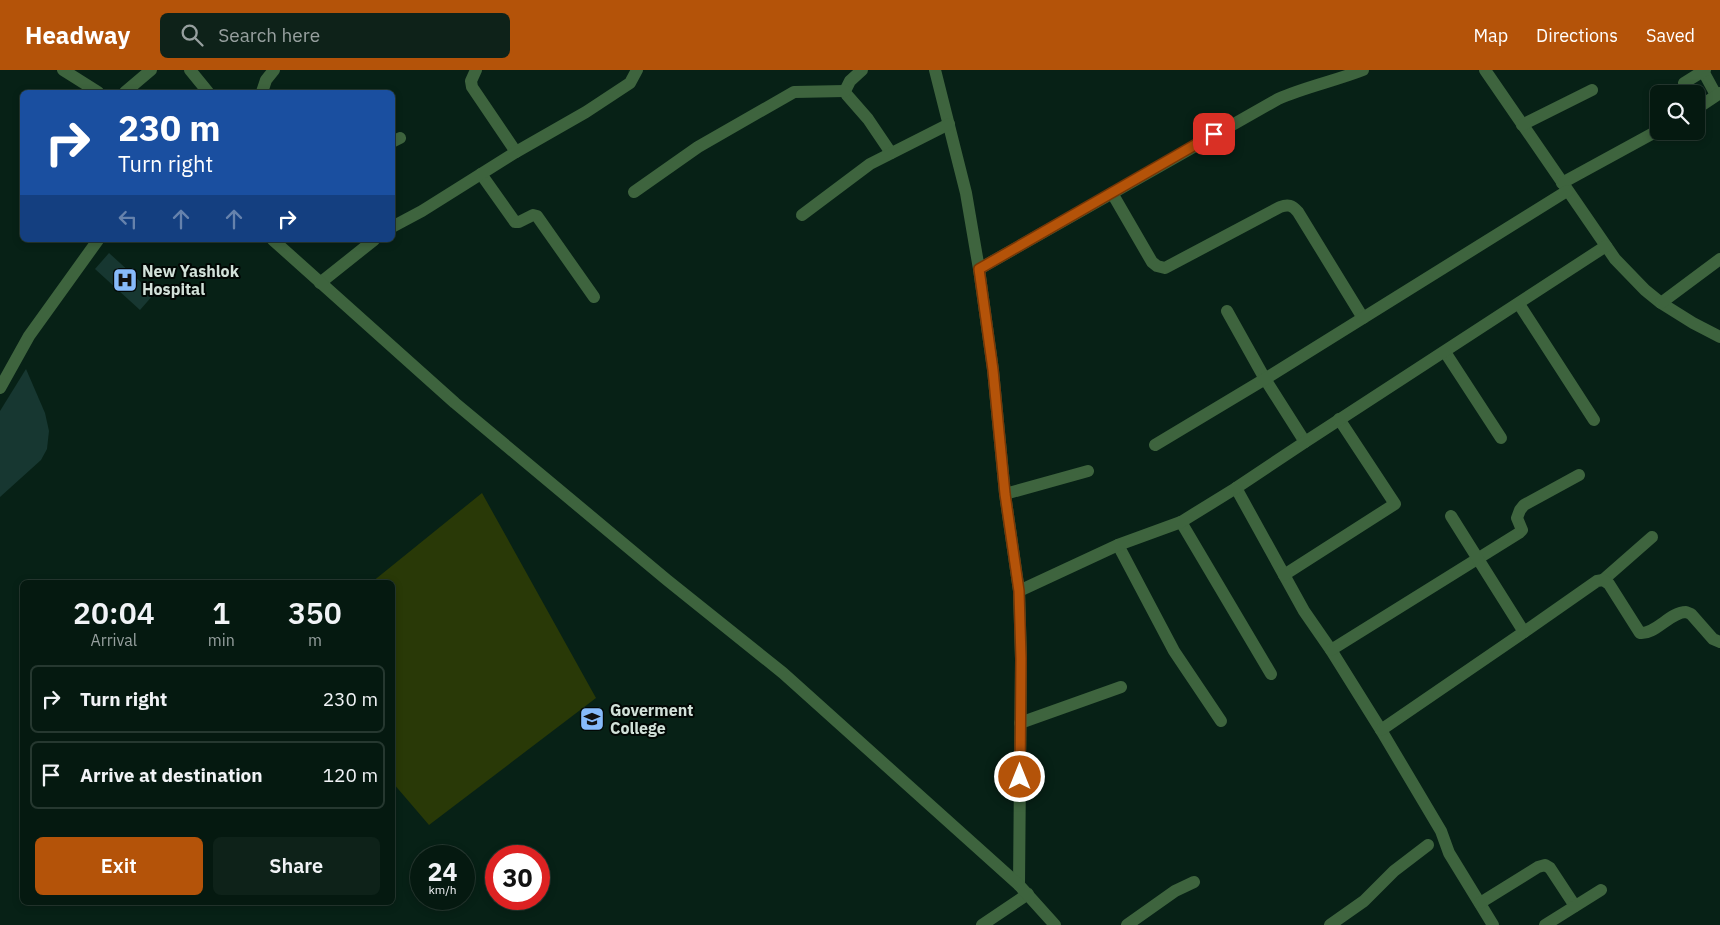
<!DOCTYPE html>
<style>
:root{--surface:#051910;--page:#0e2219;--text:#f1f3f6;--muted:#97a09f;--line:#263830;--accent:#b45309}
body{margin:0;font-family:"IBM Plex Sans",sans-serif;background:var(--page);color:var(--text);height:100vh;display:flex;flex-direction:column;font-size:19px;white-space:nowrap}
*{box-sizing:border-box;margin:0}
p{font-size:16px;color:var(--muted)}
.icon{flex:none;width:28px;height:28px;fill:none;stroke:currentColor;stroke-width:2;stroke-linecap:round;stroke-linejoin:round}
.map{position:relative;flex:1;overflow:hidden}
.panel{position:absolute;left:20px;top:510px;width:375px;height:325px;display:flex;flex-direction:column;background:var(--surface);border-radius:8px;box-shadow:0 2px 8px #0003,0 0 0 1px var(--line)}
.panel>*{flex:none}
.guide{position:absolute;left:20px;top:20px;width:375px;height:152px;border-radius:8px;box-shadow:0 2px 8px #0003,0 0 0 1px var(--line);background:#1a4fa0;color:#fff;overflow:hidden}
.controls{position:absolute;left:1650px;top:15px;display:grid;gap:10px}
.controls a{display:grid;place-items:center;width:55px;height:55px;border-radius:8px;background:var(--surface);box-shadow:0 2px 8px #0003,0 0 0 1px var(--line);font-size:25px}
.speed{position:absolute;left:410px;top:775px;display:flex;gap:10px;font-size:25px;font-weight:700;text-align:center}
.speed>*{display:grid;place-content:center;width:65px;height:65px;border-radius:50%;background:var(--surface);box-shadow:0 2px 8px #0003,0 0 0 1px var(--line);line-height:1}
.speed small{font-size:12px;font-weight:400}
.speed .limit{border:8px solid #d22;background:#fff;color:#111}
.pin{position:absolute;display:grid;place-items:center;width:42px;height:42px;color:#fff;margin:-21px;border-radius:10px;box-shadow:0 2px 8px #0006}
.me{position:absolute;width:55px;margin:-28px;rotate:0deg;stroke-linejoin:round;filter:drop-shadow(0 0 4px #0008)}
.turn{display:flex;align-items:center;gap:18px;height:105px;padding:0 15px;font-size:22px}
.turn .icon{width:65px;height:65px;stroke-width:2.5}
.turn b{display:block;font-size:35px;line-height:42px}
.lanes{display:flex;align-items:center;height:48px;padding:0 15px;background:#0003;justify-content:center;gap:25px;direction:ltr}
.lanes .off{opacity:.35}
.eta{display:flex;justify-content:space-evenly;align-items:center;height:85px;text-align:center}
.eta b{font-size:30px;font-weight:600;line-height:35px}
.button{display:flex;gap:10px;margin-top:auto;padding:10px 15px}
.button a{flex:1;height:58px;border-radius:8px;background:var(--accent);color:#fff;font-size:20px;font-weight:600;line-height:58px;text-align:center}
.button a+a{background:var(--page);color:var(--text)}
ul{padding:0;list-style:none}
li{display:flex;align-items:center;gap:15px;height:68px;margin:0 10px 8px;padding:0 5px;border:2px solid var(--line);border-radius:8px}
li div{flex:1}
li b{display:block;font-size:19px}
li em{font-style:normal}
header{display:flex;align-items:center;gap:30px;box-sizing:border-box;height:70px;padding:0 25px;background:var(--accent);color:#fff}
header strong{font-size:24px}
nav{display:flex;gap:28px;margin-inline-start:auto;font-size:18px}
.search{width:350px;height:45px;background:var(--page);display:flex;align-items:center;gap:12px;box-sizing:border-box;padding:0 18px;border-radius:8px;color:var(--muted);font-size:19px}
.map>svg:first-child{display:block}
.green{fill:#293907}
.building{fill:#173731}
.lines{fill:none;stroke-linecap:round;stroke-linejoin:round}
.minor{stroke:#3e643e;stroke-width:12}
.tertiary{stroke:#3e643e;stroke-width:12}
.route-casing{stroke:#753606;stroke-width:12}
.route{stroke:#b45309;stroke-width:9}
.labels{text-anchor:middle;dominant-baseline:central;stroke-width:4;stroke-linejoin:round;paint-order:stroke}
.poi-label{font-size:16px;font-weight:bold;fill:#d2e1d9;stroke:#020805;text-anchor:start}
</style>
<header>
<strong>Headway</strong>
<div class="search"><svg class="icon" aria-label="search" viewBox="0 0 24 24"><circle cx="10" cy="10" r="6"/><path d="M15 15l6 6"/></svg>Search here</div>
<nav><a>Map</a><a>Directions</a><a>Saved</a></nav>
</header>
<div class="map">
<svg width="1720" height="855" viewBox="0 0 1720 855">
<rect width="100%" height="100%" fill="#072116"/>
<polygon class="green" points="482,423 596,628 429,755 393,713 392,512 372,512"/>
<g class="building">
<polygon points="109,183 154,224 140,240 95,199"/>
<polygon points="26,299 45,343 49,361 47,379 41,390 0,427 0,341"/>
</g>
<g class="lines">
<g class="minor">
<polyline points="190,0 208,22"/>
<polyline points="476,0 471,11 472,17 516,82"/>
<polyline points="862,0 850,11 845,21 847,25 868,49 891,83"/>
<polyline points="935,0 966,123 979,199 993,300 1005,424 1019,521 1021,589 1019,815"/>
<polyline points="1485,0 1615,189 1645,220 1661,233 1693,253 1720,267"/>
<polyline points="1703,1 1716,25"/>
<polyline points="1684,13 1705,0"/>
<polyline points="125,22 151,0"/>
<polyline points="262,22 266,10 274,0"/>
<polyline points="1696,39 1720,23"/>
<polyline points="1522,55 1592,20"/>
<polyline points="392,72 400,68"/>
<polyline points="481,104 515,152 519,152 533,145 537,146 594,227"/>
<polyline points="1562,113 1659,60"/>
<polyline points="634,122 698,77 794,22 845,21"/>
<path d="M1112,123L1152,192L1157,196L1165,198L1280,137C1288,134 1292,135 1298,142L1363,248"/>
<polyline points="802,145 870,94 949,54"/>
<polyline points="392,157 422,141 516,82 586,42 630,13 637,0"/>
<path d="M979,199L1278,29C1305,17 1335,11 1363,0"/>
<polyline points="320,213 374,170"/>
<polyline points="1661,233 1720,189"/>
<polyline points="1519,234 1594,350"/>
<polyline points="1227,241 1265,309 1305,372"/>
<polyline points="1445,282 1501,368"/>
<polyline points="0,318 29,266 98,170"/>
<polyline points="1155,375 1265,309 1567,121"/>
<polyline points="1236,418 1304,541 1331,580 1381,660 1441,761 1449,783 1493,855"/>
<polyline points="1005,424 1088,401"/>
<polyline points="1181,452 1271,604"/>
<polyline points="1118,475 1174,581 1221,651"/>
<polyline points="1284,505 1395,434 1339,349"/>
<polyline points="1603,510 1652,467"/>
<polyline points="1019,521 1118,475 1181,452 1236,418 1305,372 1606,176"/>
<path d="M1524,562L1597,511L1603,510L1609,514L1640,563C1655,565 1670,542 1686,542L1691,544L1713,569L1720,572"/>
<polyline points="1331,580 1519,463 1522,460 1517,448 1520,440 1524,435 1579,405"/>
<polyline points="1020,653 1121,617"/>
<polyline points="1381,660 1524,562 1451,446"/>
<polyline points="1480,833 1538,797 1545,795 1550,798 1575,836"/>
<polyline points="982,855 1028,824"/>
<polyline points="1127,855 1175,821 1194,812"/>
<polyline points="1330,855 1364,831 1394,801 1428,775"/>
<polyline points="1545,855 1601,820"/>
</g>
<g class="tertiary">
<polyline points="63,0 98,22"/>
<polyline points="273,170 455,333 667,510 783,603 1019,815 1055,855"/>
</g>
</g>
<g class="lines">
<defs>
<polyline id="route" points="1020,707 1021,589 1019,521 1005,424 993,300 979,199 1214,64"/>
</defs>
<use href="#route" class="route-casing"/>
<use href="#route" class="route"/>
</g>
<defs>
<symbol id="hospital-square" viewBox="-11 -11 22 22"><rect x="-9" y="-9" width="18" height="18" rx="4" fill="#87bbfb" stroke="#020805"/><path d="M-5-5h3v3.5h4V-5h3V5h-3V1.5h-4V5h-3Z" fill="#111"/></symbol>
<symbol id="university-square" viewBox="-11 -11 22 22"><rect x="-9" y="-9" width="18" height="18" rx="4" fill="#87bbfb" stroke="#020805"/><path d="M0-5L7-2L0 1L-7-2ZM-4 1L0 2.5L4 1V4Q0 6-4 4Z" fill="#111"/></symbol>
</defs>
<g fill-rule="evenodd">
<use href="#hospital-square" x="111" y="196" width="28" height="28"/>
<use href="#university-square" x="578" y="635" width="28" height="28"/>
</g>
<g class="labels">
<g class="poi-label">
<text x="142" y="201">New Yashlok<tspan x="142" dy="18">Hospital</tspan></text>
<text x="610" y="640">Goverment<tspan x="610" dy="18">College</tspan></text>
</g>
</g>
</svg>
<div class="controls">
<a><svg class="icon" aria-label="search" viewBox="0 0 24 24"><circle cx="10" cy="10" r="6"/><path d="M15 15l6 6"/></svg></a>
</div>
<div class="speed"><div>24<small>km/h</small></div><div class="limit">30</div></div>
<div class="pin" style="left:1214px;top:64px;background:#d93025"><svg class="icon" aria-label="arrive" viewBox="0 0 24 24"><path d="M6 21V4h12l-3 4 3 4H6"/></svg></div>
<svg class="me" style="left:1020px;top:707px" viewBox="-20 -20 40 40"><circle r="17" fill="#b45309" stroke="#fff" stroke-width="3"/><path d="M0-11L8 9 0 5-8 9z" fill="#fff"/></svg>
<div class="guide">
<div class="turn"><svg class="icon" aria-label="right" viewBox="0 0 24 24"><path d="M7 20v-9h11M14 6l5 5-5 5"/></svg><div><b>230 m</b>Turn right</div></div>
<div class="lanes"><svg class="icon off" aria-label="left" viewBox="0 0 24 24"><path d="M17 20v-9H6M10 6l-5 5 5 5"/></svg><svg class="icon off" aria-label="ahead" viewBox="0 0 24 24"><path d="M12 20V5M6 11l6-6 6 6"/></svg><svg class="icon off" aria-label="ahead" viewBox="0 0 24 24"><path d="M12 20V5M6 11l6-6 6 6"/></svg><svg class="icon" aria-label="right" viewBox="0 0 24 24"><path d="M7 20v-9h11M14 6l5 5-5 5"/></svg></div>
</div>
<section class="panel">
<div class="eta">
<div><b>20:04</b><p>Arrival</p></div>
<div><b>1</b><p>min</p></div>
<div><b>350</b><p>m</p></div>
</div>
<ul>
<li><svg class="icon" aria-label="right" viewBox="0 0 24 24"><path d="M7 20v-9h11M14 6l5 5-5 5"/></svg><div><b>Turn right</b></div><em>230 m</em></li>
<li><svg class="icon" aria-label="arrive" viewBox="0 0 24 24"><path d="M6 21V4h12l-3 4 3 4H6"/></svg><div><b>Arrive at destination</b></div><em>120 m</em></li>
</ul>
<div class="button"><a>Exit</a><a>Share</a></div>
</section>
</div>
